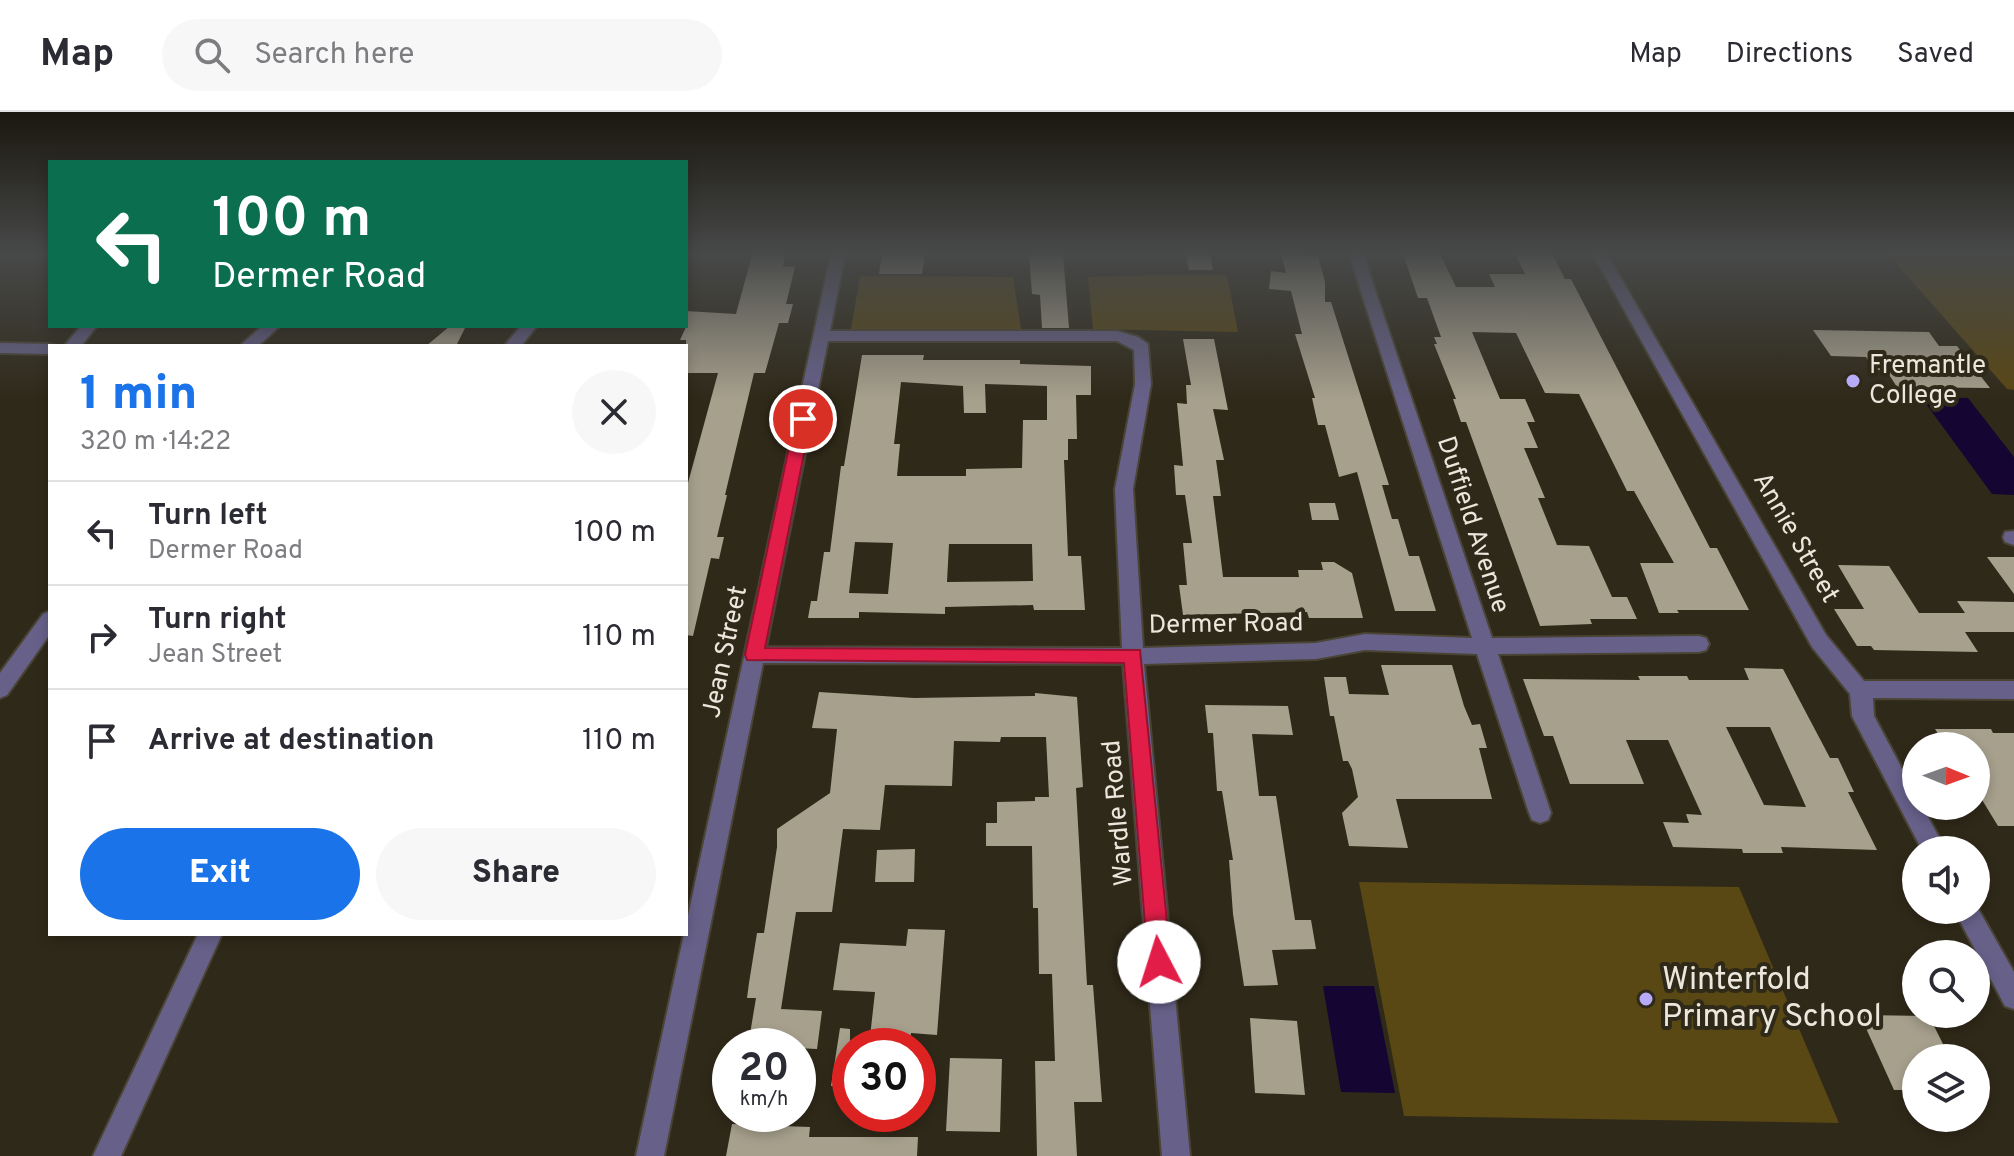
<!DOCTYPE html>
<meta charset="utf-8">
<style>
:root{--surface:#fff;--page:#f7f7f7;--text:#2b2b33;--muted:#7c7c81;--line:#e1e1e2;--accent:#1a73e8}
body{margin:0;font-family:Overpass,sans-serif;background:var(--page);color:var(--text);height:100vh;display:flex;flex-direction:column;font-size:30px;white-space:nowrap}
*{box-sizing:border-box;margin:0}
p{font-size:26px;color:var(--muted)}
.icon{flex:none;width:44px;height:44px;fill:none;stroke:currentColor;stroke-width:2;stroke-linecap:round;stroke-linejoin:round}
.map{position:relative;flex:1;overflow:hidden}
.details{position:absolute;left:48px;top:232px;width:640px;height:592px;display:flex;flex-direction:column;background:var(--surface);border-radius:0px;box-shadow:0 4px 12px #0003}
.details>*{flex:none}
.guide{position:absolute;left:48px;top:48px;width:640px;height:168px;border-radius:0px;box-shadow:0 4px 12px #0003;background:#0b6e4f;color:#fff;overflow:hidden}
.needle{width:52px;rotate:91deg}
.tools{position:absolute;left:1902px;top:620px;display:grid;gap:16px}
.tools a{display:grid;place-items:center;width:88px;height:88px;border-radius:50%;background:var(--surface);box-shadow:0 4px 12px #0003;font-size:40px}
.speed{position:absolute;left:712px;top:916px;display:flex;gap:16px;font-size:40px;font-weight:700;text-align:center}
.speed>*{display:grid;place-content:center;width:104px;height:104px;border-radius:50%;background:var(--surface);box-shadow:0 4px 12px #0003;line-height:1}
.speed small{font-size:20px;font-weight:400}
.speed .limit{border:12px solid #d22;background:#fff;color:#111}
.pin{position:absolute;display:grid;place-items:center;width:68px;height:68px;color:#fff;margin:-34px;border:4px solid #fff;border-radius:50%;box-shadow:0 2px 8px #0007}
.me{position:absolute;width:88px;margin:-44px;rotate:355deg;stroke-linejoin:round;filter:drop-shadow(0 0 6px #0008)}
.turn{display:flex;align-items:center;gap:28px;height:168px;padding:0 32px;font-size:36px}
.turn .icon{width:104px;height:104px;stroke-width:2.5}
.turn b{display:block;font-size:56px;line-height:68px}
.round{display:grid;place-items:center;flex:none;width:84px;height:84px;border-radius:42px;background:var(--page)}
.overview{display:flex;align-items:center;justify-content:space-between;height:136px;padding:0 32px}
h1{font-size:48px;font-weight:800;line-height:60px;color:var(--accent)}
.action{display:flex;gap:16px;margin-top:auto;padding:16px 32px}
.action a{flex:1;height:92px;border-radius:48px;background:var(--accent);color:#fff;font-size:32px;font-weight:800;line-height:92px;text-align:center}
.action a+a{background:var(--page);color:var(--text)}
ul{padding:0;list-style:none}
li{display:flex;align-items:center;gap:24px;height:104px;padding:0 32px;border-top:2px solid var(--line)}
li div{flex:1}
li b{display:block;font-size:30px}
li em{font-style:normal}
header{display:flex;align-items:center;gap:48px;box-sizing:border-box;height:112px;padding:0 40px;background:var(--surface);border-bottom:2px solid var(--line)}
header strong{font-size:38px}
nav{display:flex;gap:44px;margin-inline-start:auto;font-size:28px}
.search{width:560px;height:72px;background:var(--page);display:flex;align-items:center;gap:20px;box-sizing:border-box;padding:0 28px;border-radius:44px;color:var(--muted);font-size:30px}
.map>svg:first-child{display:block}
.green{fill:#594714}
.water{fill:#140532}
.building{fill:#a7a08d;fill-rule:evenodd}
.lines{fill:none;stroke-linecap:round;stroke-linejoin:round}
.minor-casing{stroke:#494434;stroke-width:4}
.tertiary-casing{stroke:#494434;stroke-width:4}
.minor{fill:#67618a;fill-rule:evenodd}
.tertiary{fill:#67618a;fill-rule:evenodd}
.route{fill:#e11d48;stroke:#92132f;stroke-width:2}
.poi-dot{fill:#b7abf8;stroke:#2f2919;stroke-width:3}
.labels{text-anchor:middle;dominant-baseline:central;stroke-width:8;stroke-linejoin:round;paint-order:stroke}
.poi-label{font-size:26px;fill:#ebe7dd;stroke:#2f2919;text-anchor:start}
.street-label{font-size:26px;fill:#ebe7dd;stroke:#2f2919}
.near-poi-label{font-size:32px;fill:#ebe7dd;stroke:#2f2919;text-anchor:start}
</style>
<header>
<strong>Map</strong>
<div class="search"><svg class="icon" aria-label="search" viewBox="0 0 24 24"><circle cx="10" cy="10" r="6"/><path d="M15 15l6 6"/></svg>Search here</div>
<nav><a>Map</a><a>Directions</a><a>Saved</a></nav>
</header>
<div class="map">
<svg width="2014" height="1044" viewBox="0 0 2014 1044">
<rect width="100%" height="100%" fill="#2f2919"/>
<g class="green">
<polygon points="1888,142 2014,142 2014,278 2007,277"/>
<polygon points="1151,163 1227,163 1238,220 1093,217 1088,165"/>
<polygon points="860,164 1013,165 1021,217 851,217"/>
<polygon points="1359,770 1739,775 1839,1011 1404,1004"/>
</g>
<g class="water">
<polygon points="1921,285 1968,286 2014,345 2014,383 1992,382"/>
<polygon points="1323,874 1374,874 1395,981 1341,980"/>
</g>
<g class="building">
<polygon points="882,142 925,142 922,162 879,162"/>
<polygon points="1029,142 1063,142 1069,216 1042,216 1040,183 1032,182"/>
<polygon points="1186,142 1210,142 1213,158 1189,158"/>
<polygon points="1281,142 1318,144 1325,170 1325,190 1331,190 1389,373 1382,373 1392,407 1398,407 1409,444 1419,444 1436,499 1395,499 1357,360 1339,365 1325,313 1318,313 1312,286 1315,286 1295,222 1302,222 1291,179 1269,177 1271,159 1286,161"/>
<polygon points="1403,142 1440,142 1456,175 1495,175 1489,162 1525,162 1515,142 1552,142 1565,167 1571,167 1710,436 1717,436 1749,498 1677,498 1679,501 1659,501 1640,451 1674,451 1634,379 1627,379 1579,282 1545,281 1516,221 1472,220 1500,287 1525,287 1535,310 1527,310 1538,336 1524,336 1545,386 1538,386 1557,433 1589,434 1612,485 1627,485 1637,507 1590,507 1592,512 1540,514 1466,310 1461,310 1453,287 1456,287 1434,232 1437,232 1434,225 1441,225 1427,186 1418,186"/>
<polygon points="752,143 785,143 783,154 795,155 786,192 793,192 788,211 779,211 765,261 754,261 725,383 727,383 717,425 724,425 719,447 711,446 693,524 686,523 686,378 718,261 686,261 686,228 680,228 686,215 686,199 736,202"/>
<polygon points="450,214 466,214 456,234 426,234"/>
<polygon points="1813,218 1929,220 1939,234 1957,234 1990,276 1897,275 1886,258 1875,258 1866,245 1831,244"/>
<polygon points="1183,227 1214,227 1228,298 1213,297 1224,348 1216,348 1221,384 1213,384 1223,465 1299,465 1298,458 1323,458 1321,450 1334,450 1352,461 1363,506 1309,506 1307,500 1183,503 1179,473 1187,473 1183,431 1192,431 1185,383 1176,383 1174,353 1183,354 1177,291 1187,292 1186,273 1191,273"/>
<path d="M862,243H924L923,248H1020V252L1091,254V283H1076L1077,327H1068V348H1064L1068,444H1081L1085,498H1034L1033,493L945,495V502L859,500V506H808L811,489H817L824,440H830L841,354H844ZM901,270L963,274L964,301H986L985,272L1047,274V308H1023L1022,356L966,357V364H897L900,332H894ZM855,430L893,431L888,482L849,481ZM949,432H1032L1033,469L947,470Z"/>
<polygon points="1309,391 1335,391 1339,408 1312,408"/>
<polygon points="1987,445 2014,445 2014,482"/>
<polygon points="1838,453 1889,454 1919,501 1965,501 1957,489 2014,490 2014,520 1965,520 1978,540 1874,538 1871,534 1857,534 1834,497 1864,497"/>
<polygon points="1381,553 1452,553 1464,594 1472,613 1480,612 1487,636 1479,636 1492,687 1396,687 1408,736 1349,734 1342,701 1358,685 1352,657 1348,649 1343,649 1334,604 1330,604 1324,565 1346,565 1349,582 1389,583"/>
<path d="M1744,556L1783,557L1830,646H1838L1854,680H1848L1877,738L1781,735L1783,741H1743L1742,737L1673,735L1663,710L1689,711L1686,702L1702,703L1668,628H1626L1644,672H1570L1553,624H1544L1523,567L1640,568L1638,564H1687L1689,568H1749ZM1726,615H1770L1806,695L1764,693Z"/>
<polygon points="819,580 914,586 1035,584 1035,581 1077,585 1083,675 1076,676 1087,873 1093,873 1102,990 1074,990 1077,1044 1037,1044 1035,949 1055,949 1052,862 1039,862 1038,796 1033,796 1032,734 986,734 986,711 997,711 997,690 1035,689 1035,685 1049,685 1046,625 1001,625 1000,630 954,629 952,674 885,673 880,718 843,717 832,800 796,800 781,897 822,899 817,937 748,934 756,886 747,886 749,871 757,821 764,821 777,735 777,717 830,681 837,617 812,616"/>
<polygon points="1205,593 1288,594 1293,623 1252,622 1259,684 1276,684 1295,808 1311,808 1316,837 1272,838 1278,873 1244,874 1233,802 1229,748 1233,748 1222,679 1217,679 1213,621 1208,621"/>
<polygon points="1935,617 1991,617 1993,621 2014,621 2014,714 1998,714 1976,678 1976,634 1946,634"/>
<polygon points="915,737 914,770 875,770 877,738"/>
<polygon points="908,817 945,818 937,923 911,921 910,934 869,934 875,880 833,878 840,831 906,834"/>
<polygon points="1860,903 1929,904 1950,946 1916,946 1916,978 1894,978"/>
<polygon points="1250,906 1297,909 1305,983 1255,981"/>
<polygon points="840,916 850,917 850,975 831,974"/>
<polygon points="950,946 1002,947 1000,1020 946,1019"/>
<polygon points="732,1012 810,1015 809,1025 918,1025 917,1044 726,1044"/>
</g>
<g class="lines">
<defs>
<g id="minor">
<path d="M831,142H845L830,219H1117L1138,225L1148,232L1151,272L1133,377L1143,536L1316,531L1365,522L1472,526L1349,142H1363L1492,526L1699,524L1706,526L1709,532L1706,538L1699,540L1498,542L1551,701L1548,708L1540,711L1532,708L1529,701L1477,542L1365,538L1316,547L1144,552L1190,1044H1162L1123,552L763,551L664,1044H636ZM828,229H1117L1134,238L1135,272L1115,377L1122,536L766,535Z"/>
<polygon points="1593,142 1607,142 1826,523 1864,569 2014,569 2014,587 1873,586 1874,604 1916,683 1916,694 1922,694 1946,738 1922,738 1852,604 1850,582 1812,535"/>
<polygon points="81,214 97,214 81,234 64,234"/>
<polygon points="262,214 280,214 258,234 240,234"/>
<polygon points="0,231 50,232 56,234 50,234 50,242 0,241"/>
<polygon points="2014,419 2014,433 2005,430 2003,425 2005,420"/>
<polygon points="50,499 50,522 7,583 0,586 0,561 43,502"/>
<polygon points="1976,793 2014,860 2014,897 2005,894 1954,798 1976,798"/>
</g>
<g id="tertiary">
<polygon points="521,214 537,214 521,234 504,234"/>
<polygon points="198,822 222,822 121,1044 93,1044"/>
</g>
</defs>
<use href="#minor" class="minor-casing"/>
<use href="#tertiary" class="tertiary-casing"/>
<use href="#minor" class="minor"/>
<use href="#tertiary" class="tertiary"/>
</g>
<linearGradient id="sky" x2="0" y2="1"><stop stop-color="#1a170e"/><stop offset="0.49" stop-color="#474949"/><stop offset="1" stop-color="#474949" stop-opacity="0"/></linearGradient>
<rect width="2014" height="288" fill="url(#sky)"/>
<polygon class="route" points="803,302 811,307 765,536 1140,538 1171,850 1167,858 1159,861 1151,858 1148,850 1124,551 747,548 745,543 795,307"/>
<g class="poi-dot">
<circle cx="1853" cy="269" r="8"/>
<circle cx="1646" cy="887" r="8"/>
</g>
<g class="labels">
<g class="poi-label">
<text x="1869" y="254">Fremantle<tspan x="1869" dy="30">College</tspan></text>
</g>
<g class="street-label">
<text transform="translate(1472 413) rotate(72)">Duffield Avenue</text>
<text transform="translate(1795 426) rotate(60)">Annie Street</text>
<text transform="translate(1226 513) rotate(-1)">Dermer Road</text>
<text transform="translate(726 540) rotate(-78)">Jean Street</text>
<text transform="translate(1119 701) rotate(-95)">Wardle Road</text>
</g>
<g class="near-poi-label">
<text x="1662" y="869">Winterfold<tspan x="1662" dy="37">Primary School</tspan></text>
</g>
</g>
</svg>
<div class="tools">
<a><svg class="needle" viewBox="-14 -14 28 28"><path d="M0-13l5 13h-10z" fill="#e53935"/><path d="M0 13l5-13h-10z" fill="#7c7c81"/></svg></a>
<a><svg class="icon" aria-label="sound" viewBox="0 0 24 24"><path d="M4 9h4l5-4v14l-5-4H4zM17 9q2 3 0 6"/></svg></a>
<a><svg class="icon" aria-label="search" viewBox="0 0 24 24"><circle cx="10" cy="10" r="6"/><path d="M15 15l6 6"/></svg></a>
<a><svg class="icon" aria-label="layers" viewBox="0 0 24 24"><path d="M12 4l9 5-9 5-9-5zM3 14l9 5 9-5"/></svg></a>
</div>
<div class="speed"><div>20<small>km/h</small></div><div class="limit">30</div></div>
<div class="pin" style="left:803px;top:307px;background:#d93025"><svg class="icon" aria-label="arrive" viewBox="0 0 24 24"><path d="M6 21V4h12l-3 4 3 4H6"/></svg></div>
<svg class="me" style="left:1159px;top:850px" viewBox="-20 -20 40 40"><circle r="19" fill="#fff"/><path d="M0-13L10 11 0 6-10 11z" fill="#e11d48"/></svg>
<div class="guide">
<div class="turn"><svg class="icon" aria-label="left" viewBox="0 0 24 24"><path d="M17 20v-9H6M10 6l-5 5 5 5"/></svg><div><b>100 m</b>Dermer Road</div></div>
</div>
<section class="details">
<div class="overview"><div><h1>1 min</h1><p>320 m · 14:22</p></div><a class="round"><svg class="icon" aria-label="close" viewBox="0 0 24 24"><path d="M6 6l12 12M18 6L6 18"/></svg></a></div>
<ul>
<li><svg class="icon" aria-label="left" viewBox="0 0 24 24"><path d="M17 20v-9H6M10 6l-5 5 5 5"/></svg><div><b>Turn left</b><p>Dermer Road</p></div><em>100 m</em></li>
<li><svg class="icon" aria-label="right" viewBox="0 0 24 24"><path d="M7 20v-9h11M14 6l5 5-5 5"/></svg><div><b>Turn right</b><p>Jean Street</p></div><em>110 m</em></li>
<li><svg class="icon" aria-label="arrive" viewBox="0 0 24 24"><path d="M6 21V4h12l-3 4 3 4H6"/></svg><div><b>Arrive at destination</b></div><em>110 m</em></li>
</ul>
<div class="action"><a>Exit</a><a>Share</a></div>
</section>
</div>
